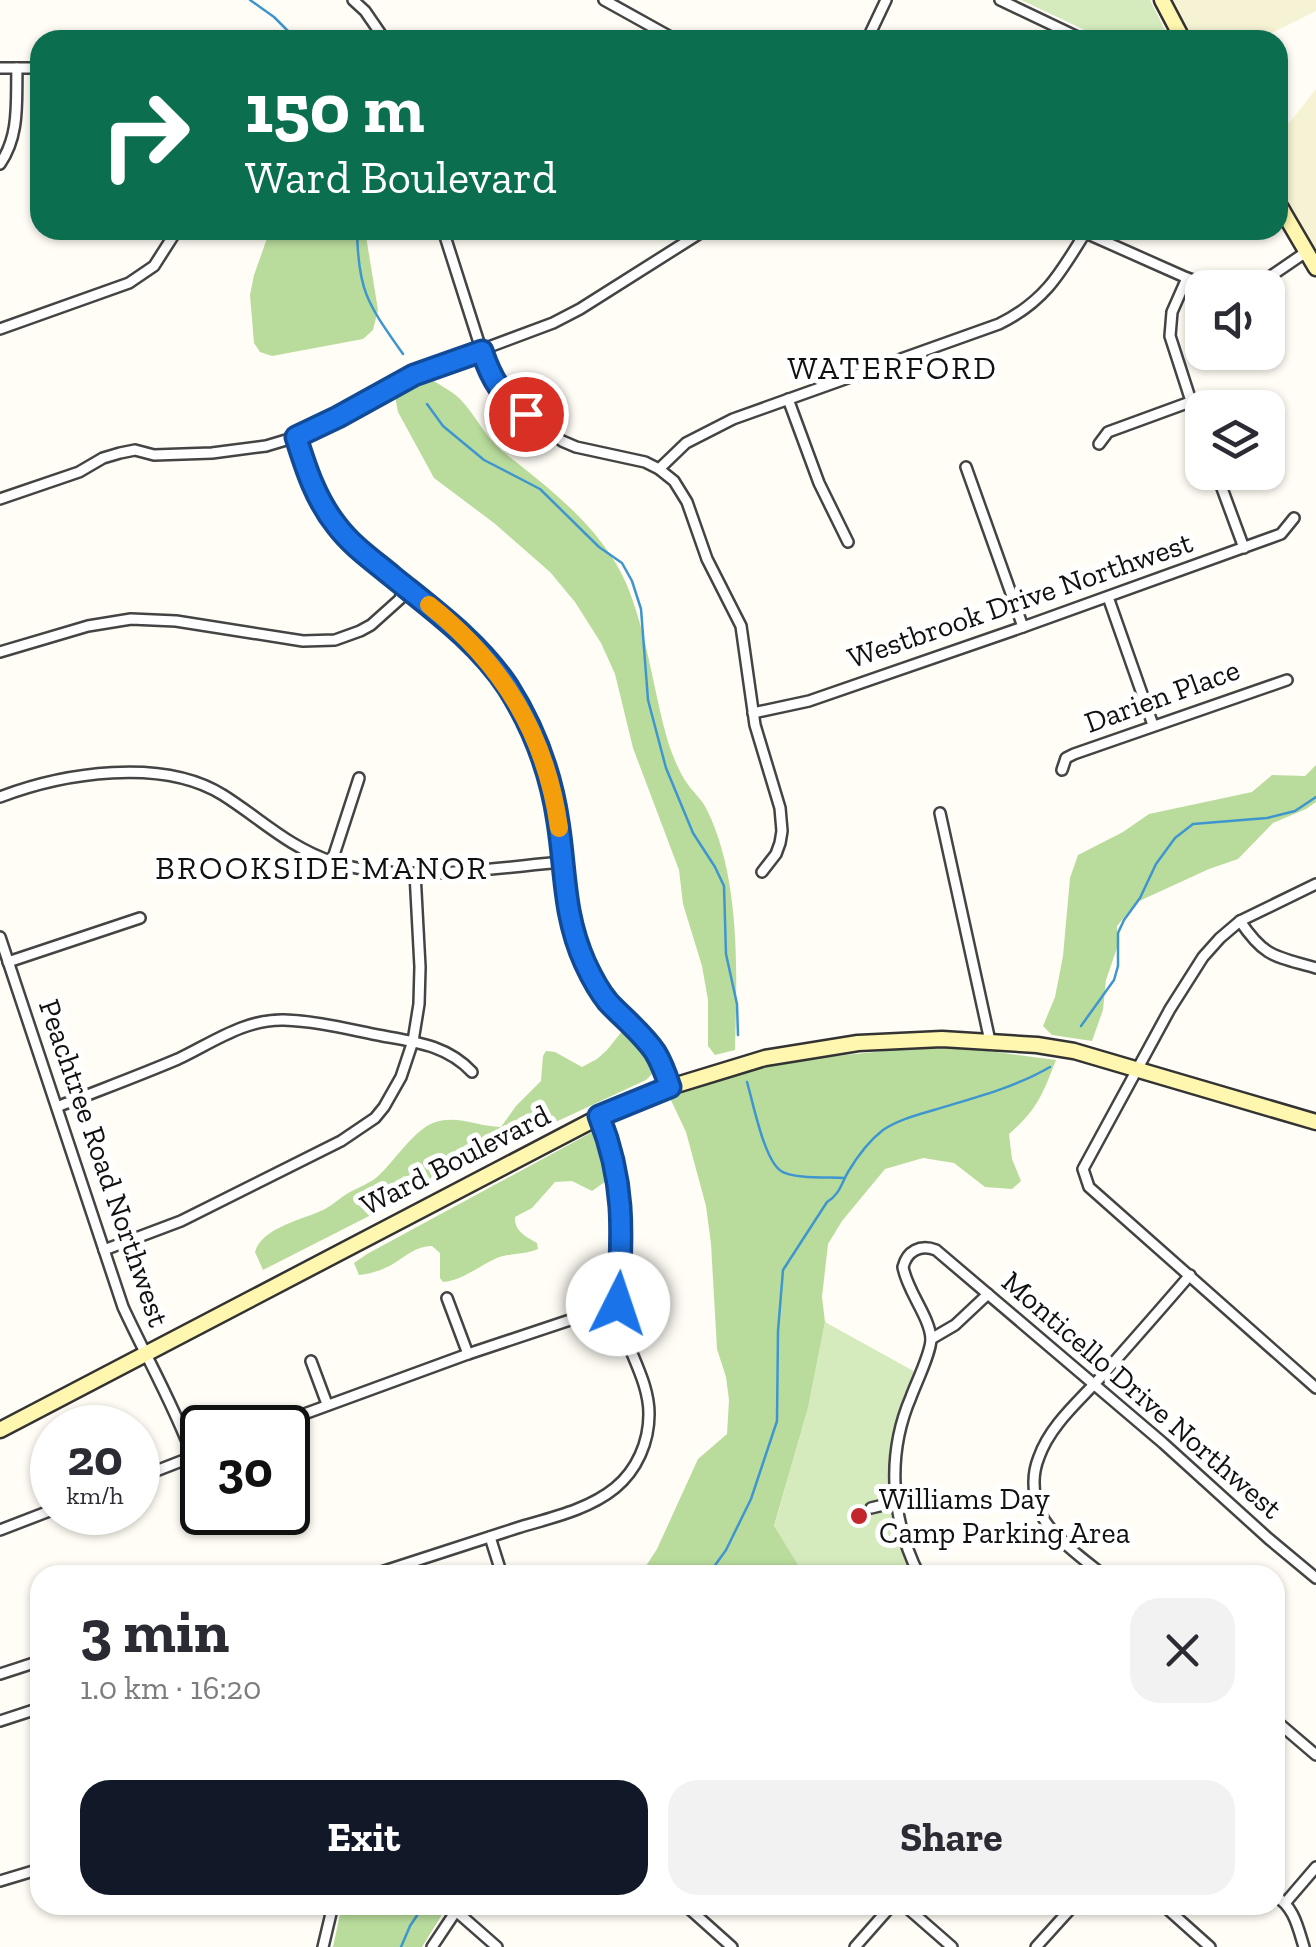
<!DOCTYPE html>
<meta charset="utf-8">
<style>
:root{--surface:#fff;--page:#f2f2f3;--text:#2b2b33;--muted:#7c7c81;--accent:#111827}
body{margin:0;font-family:"Zilla Slab",serif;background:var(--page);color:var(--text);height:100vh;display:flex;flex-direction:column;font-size:38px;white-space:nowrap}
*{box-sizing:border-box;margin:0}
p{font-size:32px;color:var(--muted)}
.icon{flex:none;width:55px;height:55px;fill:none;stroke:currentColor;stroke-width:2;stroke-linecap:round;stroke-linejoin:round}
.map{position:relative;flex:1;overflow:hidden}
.drawer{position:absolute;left:30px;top:1565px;width:1255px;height:350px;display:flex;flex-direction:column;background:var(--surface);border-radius:30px;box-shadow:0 2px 8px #0004}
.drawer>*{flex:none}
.top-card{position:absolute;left:30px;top:30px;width:1258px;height:210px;border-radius:30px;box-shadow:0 2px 8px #0004;background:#0b6e4f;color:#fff;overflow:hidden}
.buttons{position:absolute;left:1185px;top:270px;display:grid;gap:20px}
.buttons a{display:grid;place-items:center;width:100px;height:100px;border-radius:20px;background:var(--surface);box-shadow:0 2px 8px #0004;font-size:50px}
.speed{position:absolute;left:30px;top:1405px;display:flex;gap:20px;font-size:50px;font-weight:700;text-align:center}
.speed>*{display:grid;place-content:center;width:130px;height:130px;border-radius:50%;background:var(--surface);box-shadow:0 2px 8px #0004;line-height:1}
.speed small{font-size:25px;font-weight:400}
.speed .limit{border:5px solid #111;border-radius:15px;background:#fff;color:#111}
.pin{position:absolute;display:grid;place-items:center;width:85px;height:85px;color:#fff;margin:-42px;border:5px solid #fff;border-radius:50%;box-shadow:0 2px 10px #0007}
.me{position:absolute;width:110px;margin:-55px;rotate:4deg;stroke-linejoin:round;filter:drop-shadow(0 0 8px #0008)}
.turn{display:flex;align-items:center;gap:35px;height:210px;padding:0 50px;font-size:45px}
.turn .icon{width:130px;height:130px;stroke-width:2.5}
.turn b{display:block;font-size:70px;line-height:85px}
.round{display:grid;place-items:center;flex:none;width:105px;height:105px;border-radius:30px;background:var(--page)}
.headline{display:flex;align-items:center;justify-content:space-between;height:170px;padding:0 50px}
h1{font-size:60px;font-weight:700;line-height:75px}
.action{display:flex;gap:20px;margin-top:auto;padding:20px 50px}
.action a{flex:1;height:115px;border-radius:30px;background:var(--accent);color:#fff;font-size:40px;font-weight:700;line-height:115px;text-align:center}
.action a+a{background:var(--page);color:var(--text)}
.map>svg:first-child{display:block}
.farmland{fill:#f6f3d4}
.green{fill:#d5ebbd}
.forest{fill:#b9dc9c}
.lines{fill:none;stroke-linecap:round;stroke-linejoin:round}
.stream{stroke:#3f96cf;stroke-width:2.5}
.minor-casing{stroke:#444;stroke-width:14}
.secondary-casing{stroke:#333;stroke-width:19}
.minor{stroke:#fff;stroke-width:9}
.secondary{stroke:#fff6b0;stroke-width:14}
.route-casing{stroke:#114b97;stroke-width:25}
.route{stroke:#1a73e8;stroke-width:18}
.slow{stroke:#f59e0b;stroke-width:18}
.poi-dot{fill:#c4262e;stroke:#fff;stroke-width:4}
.labels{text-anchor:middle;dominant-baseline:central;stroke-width:10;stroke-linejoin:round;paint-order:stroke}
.street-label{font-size:30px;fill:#111;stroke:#fff}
.poi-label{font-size:30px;fill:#111;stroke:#fff;text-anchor:start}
.neighbourhood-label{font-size:32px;letter-spacing:2.5px;fill:#111;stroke:#fff}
</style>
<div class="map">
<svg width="1316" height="1947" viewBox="0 0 1316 1947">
<rect width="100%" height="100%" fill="#fffdf5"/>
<g class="farmland">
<polygon points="1171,0 1316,0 1316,11 1258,40 1192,40"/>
<polygon points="1316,89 1316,257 1278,192 1278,137"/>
</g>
<g class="green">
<polygon points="1021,0 1150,0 1170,40 1106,40"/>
<polygon points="825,1322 917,1373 896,1426 890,1481 899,1537 916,1575 804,1575 774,1527 808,1408"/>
</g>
<g class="forest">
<polygon points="270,230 365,230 378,310 373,330 363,339 272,356 260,352 254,343 250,295 254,275"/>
<path d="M427,377C438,384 450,390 459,398C475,414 485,437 502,451C548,487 602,528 626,583C648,635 653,691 669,745C674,759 680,774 689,786C695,794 703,801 707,810C741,879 737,975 735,1050L715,1055L708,1046V1000L702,966L683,904L679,870L633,748L615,674L601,643L575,602L550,572L494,523L434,478L398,412L395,396L406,385Z"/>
<polygon points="1316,765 1316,802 1306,809 1273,823 1238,859 1209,869 1137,902 1117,926 1117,948 1106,980 1103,1010 1092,1041 1052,1035 1043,1026 1055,997 1063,956 1070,878 1078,855 1123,832 1149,814 1252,792 1272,775 1305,776"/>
<path d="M628,1028L652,1054L656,1062L653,1073L646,1080L534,1132L263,1270L255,1252C262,1227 303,1220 325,1209C334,1204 341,1197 350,1192C359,1187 370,1183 377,1177C393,1163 414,1130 433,1123C456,1114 478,1127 501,1127L516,1106L541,1081L543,1056L546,1051L555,1052L582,1067L597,1059L607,1050L623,1030Z"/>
<path d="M924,1047L974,1049L1056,1060C1043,1093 1038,1109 1009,1134L1012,1159L1021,1181L1012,1189L985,1187L954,1163L923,1158L885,1169L842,1221L828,1244L822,1297L825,1322L808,1408L774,1526L800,1568L768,1575H640L657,1549L698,1459L727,1434L729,1400L726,1377L717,1349L711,1244L706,1206L686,1132L669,1096L753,1069L806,1059Z"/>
<path d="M596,1130C605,1144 608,1163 609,1179L592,1191L572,1181L555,1182L532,1208L515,1217C514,1231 526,1237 537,1243L538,1249C524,1255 510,1253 497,1258C478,1266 464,1280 443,1282L440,1278V1253L432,1246C416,1246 406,1256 393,1264C382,1270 371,1274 359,1275L354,1263L367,1254Z"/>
<polygon points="342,1905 448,1905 422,1947 333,1947"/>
</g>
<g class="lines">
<g class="stream">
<polyline points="250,0 274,17 297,40"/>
<path d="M357,230C358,292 368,304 403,354"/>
<polyline points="427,404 443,426 484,460 540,489 599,547 622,563 632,581 641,609 648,700 666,768 693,833 715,867 724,886 726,954 737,1004 738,1035"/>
<polyline points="1081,1026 1114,980 1118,966 1118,933 1124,920 1140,898 1156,864 1175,838 1193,824 1267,818 1295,811 1316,797"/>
<path d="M747,1082C753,1102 764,1160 781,1171C793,1179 828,1177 844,1178"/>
<path d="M708,1575L726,1550L751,1499L777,1421L778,1331L783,1270L827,1202C840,1194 841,1184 848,1172C857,1157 870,1140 883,1130C898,1120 917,1115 934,1110C973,1098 1014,1088 1050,1067"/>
<polyline points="401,1947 410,1926 424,1905"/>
</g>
<defs>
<g id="minor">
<polyline points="353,0 365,11 385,40"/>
<polyline points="604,0 676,40"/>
<polyline points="1000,0 1084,40"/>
<polyline points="867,40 886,0"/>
<polyline points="0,68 40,68"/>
<path d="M0,164C20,135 16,102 17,68"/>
<polyline points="443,230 488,371 505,397 562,441 576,447 645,462 659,469 674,481 687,502 707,559 741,626 755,725 780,808 782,831 780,843 776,854 762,872"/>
<polyline points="1079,230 1187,278 1219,288"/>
<polyline points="1187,278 1172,312 1170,336 1202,435"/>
<polyline points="1245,288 1268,278 1306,252"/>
<polyline points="0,329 129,283 154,266 177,230"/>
<polyline points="788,399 819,483 848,542"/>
<path d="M296,437C306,469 316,500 337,526C353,547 373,561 393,577C435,610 478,642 508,687C534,728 551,774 558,822C567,873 562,913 585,963C591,976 599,991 608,1002C624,1019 642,1033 655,1052C662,1063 666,1075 670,1087"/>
<polyline points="1099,444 1108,432 1190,402"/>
<polyline points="966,467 1023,627"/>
<path d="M659,469L686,443L733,419L999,324C1044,302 1060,274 1085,233"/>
<polyline points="1216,472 1244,548"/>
<polyline points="0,499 79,472 103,458 120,453 135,450 154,455 212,453 266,446 296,437 356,408 414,375 553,323 580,309 705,230"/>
<polyline points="1108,597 1153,725"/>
<polyline points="0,652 88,626 131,619 176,621 303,641 335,640 360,631 371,625 400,599 403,585"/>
<polyline points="753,713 809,701 1023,627 1281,534 1294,518"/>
<polyline points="1062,770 1066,758 1074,754 1287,680"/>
<path d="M0,797C63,773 162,757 223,795C261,819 288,847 333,862C401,884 492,868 562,862"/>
<polyline points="940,813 990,1041"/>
<polyline points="332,861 359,778"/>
<polyline points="1316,884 1240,921 1220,938 1203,957 1170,1009 1083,1169 1089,1187 1316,1388"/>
<path d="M1240,921C1265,958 1275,956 1316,968"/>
<path d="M0,937L123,1307C146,1357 174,1405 193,1457"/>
<polyline points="8,962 140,918"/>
<path d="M57,1107C97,1091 138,1076 178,1059C212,1043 244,1019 284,1020C317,1021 351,1030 383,1036C417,1042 448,1046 472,1072"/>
<polyline points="104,1250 181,1221 341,1141 375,1118 384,1107 401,1077 413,1041 419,1004 420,967 415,873"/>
<polyline points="447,1298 468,1354"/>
<polyline points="931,1339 955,1325 988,1294"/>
<polyline points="311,1361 327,1404"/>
<polyline points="266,1428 468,1354 618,1304"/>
<polyline points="138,1478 202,1453"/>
<polyline points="871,1508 896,1502"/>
<polyline points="0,1530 52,1510"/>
<polyline points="490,1537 502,1575"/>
<path d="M372,1575C420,1559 469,1544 517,1528C550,1518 588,1510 615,1488C637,1470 649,1442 649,1414C649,1375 620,1342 618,1304C617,1287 620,1268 621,1251C623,1204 616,1160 599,1117"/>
<path d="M919,1575C891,1519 886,1455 911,1397C916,1383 931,1353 931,1339C930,1317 907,1291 903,1267C907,1251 920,1244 936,1250L1163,1443L1269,1539L1316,1578"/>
<path d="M1103,1575C1081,1557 1050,1536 1039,1510C1033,1493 1032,1474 1039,1457C1050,1426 1077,1403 1099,1379C1129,1345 1160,1310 1190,1275"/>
<polyline points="0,1674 40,1661"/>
<polyline points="1275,1720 1316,1755"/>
<polyline points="0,1721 40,1708"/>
<polyline points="0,1881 40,1869"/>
<path d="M1275,1896C1294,1906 1298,1928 1304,1947"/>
<polyline points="1286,1902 1316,1867"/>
<polyline points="685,1905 732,1947"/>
<polyline points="904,1905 952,1947"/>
<polyline points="1163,1905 1210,1947"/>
<polyline points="456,1911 497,1947"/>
<polyline points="323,1947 333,1905"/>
<polyline points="432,1947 460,1905"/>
<polyline points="855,1947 892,1905"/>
<polyline points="1036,1947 1074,1905"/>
</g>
<g id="secondary">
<polyline points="1162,0 1183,40"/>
<polyline points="1278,203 1316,268"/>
<polyline points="0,1430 599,1117 670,1087 765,1058 858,1043 942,1039 1037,1045 1074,1051 1316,1122"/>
</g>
</defs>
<use href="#minor" class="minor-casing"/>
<use href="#secondary" class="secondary-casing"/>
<use href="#minor" class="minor"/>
<use href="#secondary" class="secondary"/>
</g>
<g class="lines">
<defs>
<path id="route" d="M526,414C501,394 492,381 482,351L414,375L338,417L296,437C306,469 316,500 337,526C353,547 374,561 393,577C435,611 478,642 508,687C534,728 551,774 558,822C566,872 563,914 585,963C591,976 599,991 608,1002C624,1019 642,1033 655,1052C662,1063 666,1075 670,1087L599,1116C626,1184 622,1234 618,1304"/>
</defs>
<use href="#route" class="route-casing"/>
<use href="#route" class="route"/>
<path class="slow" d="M429,605C502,663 546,734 559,828"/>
</g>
<circle class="poi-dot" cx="859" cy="1516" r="10"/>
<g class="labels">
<g class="street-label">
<text transform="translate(1020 600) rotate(-19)">Westbrook Drive Northwest</text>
<text transform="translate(1162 696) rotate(-20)">Darien Place</text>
<text transform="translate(455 1160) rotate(-27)">Ward Boulevard</text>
<text transform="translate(104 1163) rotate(71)">Peachtree Road Northwest</text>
<text transform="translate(1142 1395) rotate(41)">Monticello Drive Northwest</text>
</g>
<g class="poi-label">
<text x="879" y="1499">Williams Day<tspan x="879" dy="34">Camp Parking Area</tspan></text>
</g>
<g class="neighbourhood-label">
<text x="893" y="368">WATERFORD</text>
<text x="322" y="868">BROOKSIDE MANOR</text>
</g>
</g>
</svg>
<div class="buttons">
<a><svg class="icon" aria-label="sound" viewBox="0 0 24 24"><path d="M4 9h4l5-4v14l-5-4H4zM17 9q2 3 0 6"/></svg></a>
<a><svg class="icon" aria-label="layers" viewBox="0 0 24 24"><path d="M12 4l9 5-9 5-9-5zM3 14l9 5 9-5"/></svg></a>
</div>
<div class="speed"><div>20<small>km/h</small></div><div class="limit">30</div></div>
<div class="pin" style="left:526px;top:414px;background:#d93025"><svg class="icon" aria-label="arrive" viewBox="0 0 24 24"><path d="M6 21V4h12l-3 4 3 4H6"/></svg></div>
<svg class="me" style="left:618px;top:1304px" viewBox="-20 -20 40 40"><circle r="19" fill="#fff"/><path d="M0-13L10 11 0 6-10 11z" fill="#1a73e8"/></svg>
<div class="top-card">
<div class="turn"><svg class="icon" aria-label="right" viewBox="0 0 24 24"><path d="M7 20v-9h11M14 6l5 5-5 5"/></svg><div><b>150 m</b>Ward Boulevard</div></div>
</div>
<section class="drawer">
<div class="headline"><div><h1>3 min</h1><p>1.0 km · 16:20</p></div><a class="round"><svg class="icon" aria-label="close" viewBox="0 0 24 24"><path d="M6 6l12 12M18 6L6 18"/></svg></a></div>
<div class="action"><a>Exit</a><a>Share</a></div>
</section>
</div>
